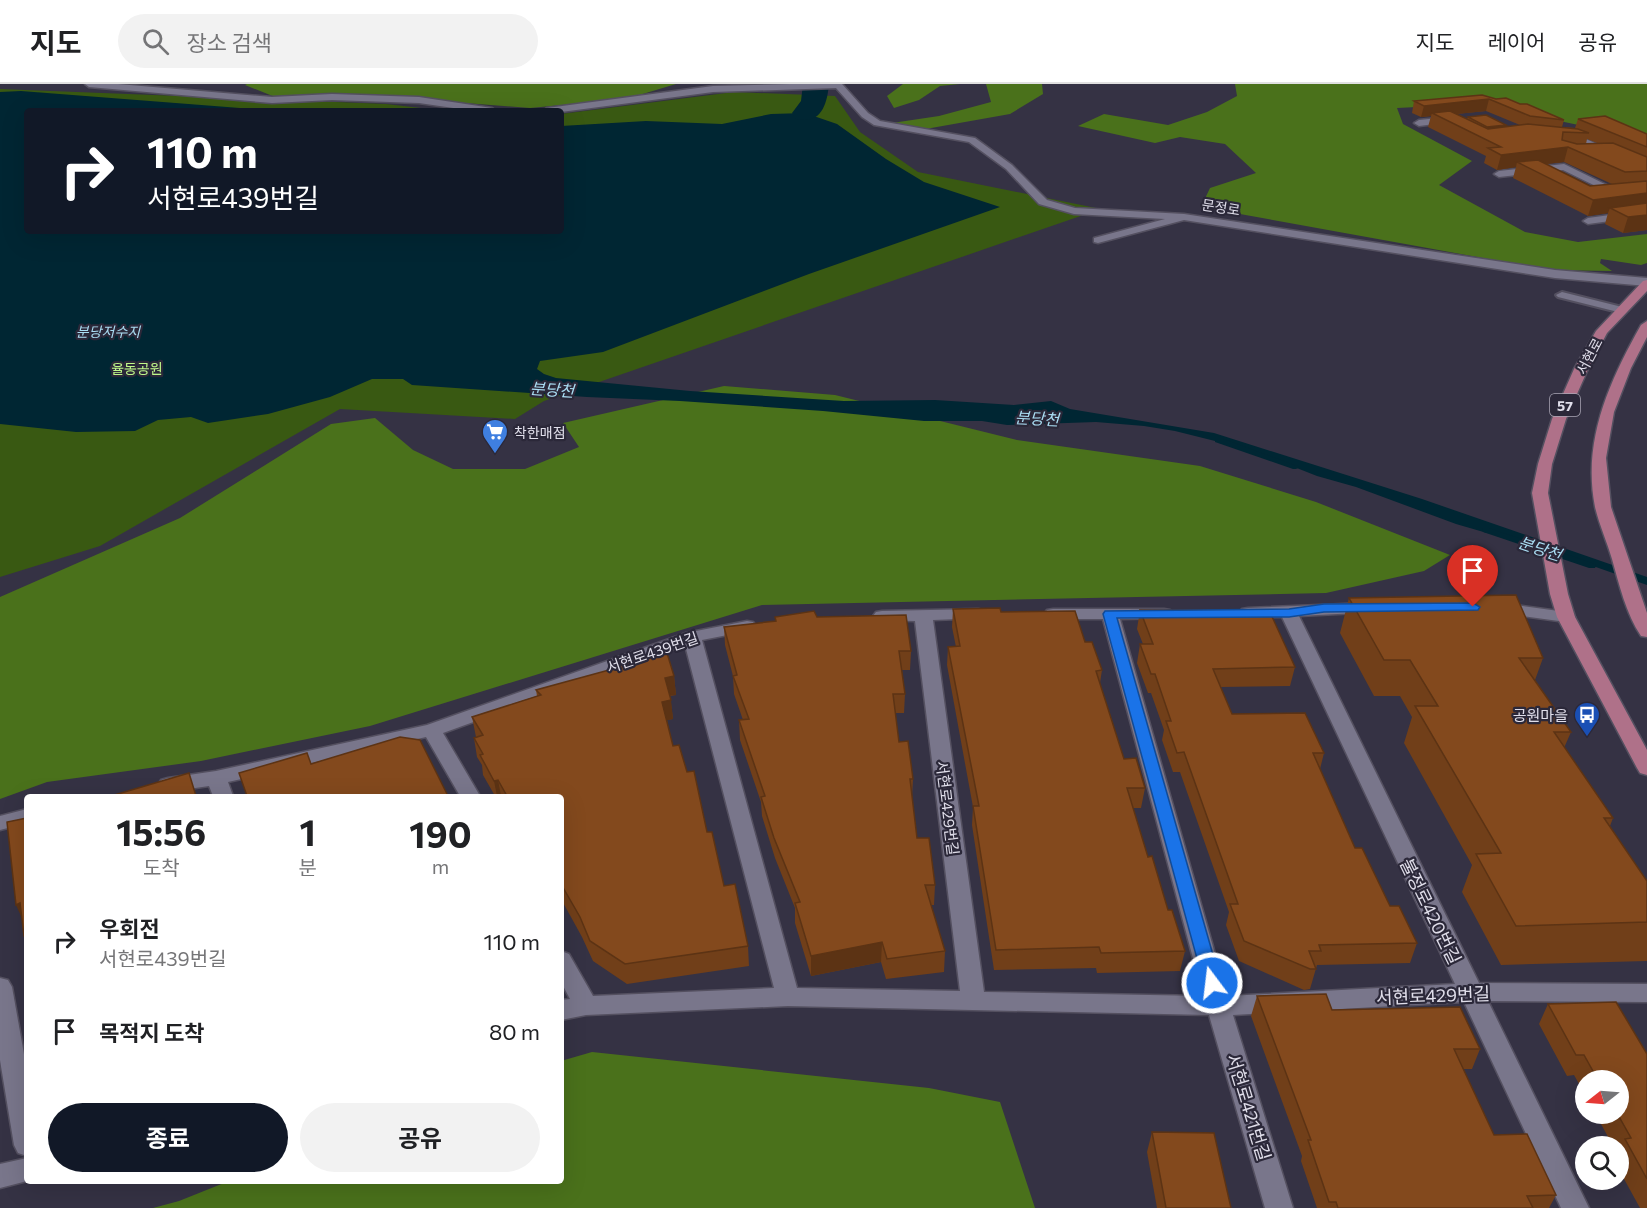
<!DOCTYPE html>
<html lang="ko">
<meta charset="utf-8">
<style>
:root{--surface:#fff;--page:#f2f2f2;--text:#202124;--muted:#757577;--line:#e0e0e0;--accent:#111827}
body{margin:0;font-family:Commissioner,"Noto Sans KR",sans-serif;background:var(--page);color:var(--text);height:100vh;display:flex;flex-direction:column;font-size:22px;white-space:nowrap}
*{box-sizing:border-box;margin:0}
p{font-size:20px;color:var(--muted)}
.icon{flex:none;width:33px;height:33px;fill:none;stroke:currentColor;stroke-width:2;stroke-linecap:round;stroke-linejoin:round}
.map{position:relative;flex:1;overflow:hidden}
.drawer{position:absolute;left:24px;top:710px;width:540px;height:390px;display:flex;flex-direction:column;background:var(--surface);border-radius:6px;box-shadow:0 6px 24px #0002}
.drawer>*{flex:none}
.banner{position:absolute;left:24px;top:24px;width:540px;height:126px;border-radius:6px;box-shadow:0 6px 24px #0002;background:#111827;color:#fff;overflow:hidden}
.needle{width:39px;rotate:253deg}
.fabs{position:absolute;left:1575px;top:986px;display:grid;gap:12px}
.fabs a{display:grid;place-items:center;width:54px;height:54px;border-radius:50%;background:var(--surface);box-shadow:0 6px 24px #0002;font-size:30px}
.pin{position:absolute;display:grid;place-items:center;width:51px;height:51px;color:#fff;margin:-62px -26px;border-radius:50% 50% 50% 0;rotate:-45deg;box-shadow:0 0 6px #0007}
.pin .icon{rotate:45deg}
.me{position:absolute;width:66px;margin:-33px;rotate:345deg;stroke-linejoin:round;filter:drop-shadow(0 0 4px #0008)}
.turn{display:flex;align-items:center;gap:21px;height:126px;padding:0 24px;font-size:27px}
.turn .icon{width:78px;height:78px;stroke-width:2.5}
.turn b{display:block;font-size:42px;line-height:51px}
.eta{display:flex;justify-content:space-evenly;align-items:center;height:102px;text-align:center}
.eta b{font-size:36px;font-weight:700;line-height:42px}
.primary-button{display:flex;gap:12px;margin-top:auto;padding:12px 24px}
.primary-button a{flex:1;height:69px;border-radius:36px;background:var(--accent);color:#fff;font-size:24px;font-weight:700;line-height:69px;text-align:center}
.primary-button a+a{background:var(--page);color:var(--text)}
ul{padding:0;list-style:none}
li{display:flex;align-items:center;gap:18px;height:90px;padding:0 24px}
li div{flex:1}
li b{display:block;font-size:22px}
li em{font-style:normal}
header{display:flex;align-items:center;gap:36px;box-sizing:border-box;height:84px;padding:0 30px;background:var(--surface);border-bottom:2px solid var(--line)}
header strong{font-size:28px}
nav{display:flex;gap:33px;margin-inline-start:auto;font-size:21px}
.search{width:420px;height:54px;background:var(--page);display:flex;align-items:center;gap:15px;box-sizing:border-box;padding:0 21px;border-radius:33px;color:var(--muted);font-size:22px}
.map>svg:first-child{display:block}
.green{fill:#395912}
.forest{fill:#4a711b}
.water{fill:#002633}
.lines{fill:none;stroke-linecap:round;stroke-linejoin:round}
.stream{fill:#002633;fill-rule:evenodd}
.river{fill:#002633;fill-rule:evenodd}
.service-casing{stroke:#545060;stroke-width:4}
.minor-casing{stroke:#545060;stroke-width:3}
.primary-casing{stroke:#545060;stroke-width:3}
.service{fill:#79768b;fill-rule:evenodd}
.minor{fill:#79768b;fill-rule:evenodd}
.primary{fill:#af7189;fill-rule:evenodd}
.wall{fill:#713f19;fill-rule:evenodd}
.shaded-wall{fill:#5c3314}
.building{fill:#83491d;stroke:#5c3314;stroke-width:1.5}
.route{fill:#1a73e8;stroke:#114b97;stroke-width:1.5}
.labels{text-anchor:middle;dominant-baseline:central;stroke-width:4.5;stroke-linejoin:round;paint-order:stroke}
.far-street-label{font-size:14px;fill:#e0deea;stroke:#2b2839}
.far-water-label{font-size:14px;font-style:italic;fill:#aaddf3;stroke:#2b2839}
.far-park-label{font-size:14px;fill:#bff88a;stroke:#2b2839}
.shield{fill:#2b2839;stroke:#aaa7b5;stroke-width:1.5}
.shield-label{font-size:14px;font-weight:bold;fill:#e0deea}
.far-poi-label{font-size:14px;fill:#e0deea;stroke:#2b2839;text-anchor:start}
.street-label{font-size:15px;fill:#e0deea;stroke:#2b2839}
.poi-label{font-size:15px;fill:#e0deea;stroke:#2b2839;text-anchor:end}
.water-label{font-size:16px;font-style:italic;fill:#aaddf3;stroke:#2b2839}
.near-street-label{font-size:18px;fill:#e0deea;stroke:#2b2839}
</style>
<header>
<strong>지도</strong>
<div class="search"><svg class="icon" aria-label="search" viewBox="0 0 24 24"><circle cx="10" cy="10" r="6"/><path d="M15 15l6 6"/></svg>장소 검색</div>
<nav><a>지도</a><a>레이어</a><a>공유</a></nav>
</header>
<div class="map">
<svg width="1647" height="1124" viewBox="0 0 1647 1124">
<rect width="100%" height="100%" fill="#353244"/>
<polygon class="green" points="0,5 386,20 447,27 27,27 27,147 561,147 561,30 734,8 835,12 860,48 918,88 1101,125 544,317 515,335 340,325 100,462 0,493"/>
<g class="forest">
<polygon points="247,0 676,0 626,15 530,24 350,10 275,13 245,1"/>
<polygon points="903,0 960,0 940,2 919,16 894,24 887,12"/>
<polygon points="986,0 1042,0 1043,10 1010,30 920,46 892,39 939,32 991,18"/>
<polygon points="1235,0 1647,0 1647,51 1588,43 1479,20 1397,24 1403,40 1472,77 1439,101 1525,148 1578,158 1647,150 1647,179 1641,181 1601,175 1600,179 1612,187 1549,186 1201,123 1210,104 1256,89 1225,60 1180,53 1155,59 1078,42 1104,30 1168,41 1207,28 1237,12"/>
<polygon points="724,302 835,311 1017,356 1200,382 1316,418 1450,471 1424,487 1326,509 762,521 370,642 201,677 47,698 0,715 0,513 180,434 331,340 375,334 413,366 453,385 525,385 579,363 563,339"/>
<polygon points="592,968 929,1004 1000,1018 1035,1124 153,1124 179,1117 229,1097 561,1096 561,977"/>
</g>
<polygon class="water" points="21,7 277,27 27,27 27,147 561,147 561,42 646,37 722,40 771,30 805,29 837,40 886,75 924,98 1000,123 809,190 603,268 540,277 537,285 544,290 556,294 690,307 844,317 935,316 1014,321 1051,317 1070,325 1214,349 1422,415 1647,493 1647,501 1502,450 1487,449 1456,440 1356,403 1317,392 1251,366 1175,347 1144,342 1096,338 1007,341 982,337 924,337 823,327 680,317 587,313 412,301 403,295 372,295 330,313 268,330 208,339 191,333 158,336 135,347 76,348 0,340 0,8"/>
<g class="lines">
<g class="stream">
<polygon points="1215,354 1221,354 1300,383 1296,385 1293,385 1215,358"/>
<polygon points="1483,444 1489,444 1595,480 1596,482 1595,484 1589,484 1483,448 1482,446"/>
</g>
<path class="river" d="M803,0H829C827,21 821,41 796,35L792,29L801,17Z"/>
<defs>
<polygon id="service" points="1562,208 1626,224 1628,226 1622,229 1558,213 1556,211"/>
<g id="minor">
<polygon points="85,0 118,0 272,13 332,10 419,13 492,24 496,27 474,27 419,19 332,16 272,19 89,3"/>
<polygon points="790,0 842,0 868,29 880,37 975,54 1012,81 1047,116 1075,124 1184,130 1555,186 1647,194 1647,202 1555,194 1184,136 1098,159 1094,158 1094,154 1165,135 1074,130 1039,120 1006,85 969,58 874,41 862,33 836,4 713,8 561,28 543,27 547,24 713,2"/>
<polygon points="1448,33 1453,36 1451,38 1419,42 1414,39 1419,36"/>
<polygon points="1563,49 1579,52 1647,82 1647,89 1574,56 1560,54 1560,50"/>
<polygon points="1564,80 1623,109 1614,111 1563,86 1499,93 1494,90 1499,87"/>
<polygon points="1647,126 1647,132 1588,140 1583,137 1588,134"/>
<polygon points="1370,519 1376,520 1379,524 1376,528 1299,532 1479,899 1647,900 1647,918 1488,917 1589,1124 1561,1124 1464,918 1233,931 1293,1124 1265,1124 1209,931 788,922 586,931 561,936 561,916 570,915 561,898 561,867 569,870 593,912 774,904 685,561 443,649 480,712 460,712 426,653 228,698 233,712 213,712 209,702 168,708 161,706 158,701 161,696 168,694 216,687 427,641 686,549 747,537 753,538 756,542 753,546 702,556 797,904 960,907 915,537 876,536 873,532 876,528 882,527 978,525 984,526 987,530 984,534 933,536 984,908 1203,912 1103,535 1053,535 1047,534 1044,530 1047,526 1053,525 1164,525 1170,526 1173,530 1170,534 1120,535 1227,912 1455,900 1282,533 1242,533 1239,529 1242,525 1248,524"/>
<polygon points="1500,519 1566,528 1572,529 1575,533 1572,537 1566,538 1494,528 1491,524 1494,520"/>
<polygon points="27,725 27,739 0,746 0,732"/>
<polygon points="0,894 8,896 12,903 27,987 27,1072 18,1069 14,1061 0,976"/>
<polygon points="27,1074 27,1096 31,1096 0,1104 0,1080"/>
</g>
<g id="primary">
<polygon points="1647,196 1647,207 1607,249 1588,285 1566,335 1552,380 1548,409 1568,510 1575,533 1647,666 1647,691 1640,689 1637,684 1557,533 1550,510 1532,409 1538,380 1552,335 1574,285 1596,247 1643,197"/>
<path d="M1647,237V253L1631,284L1614,328L1606,374L1611,423L1647,529V553L1641,552C1626,530 1619,500 1612,475C1607,458 1599,440 1595,423C1582,357 1609,298 1641,241Z"/>
</g>
</defs>
<use href="#service" class="service-casing"/>
<use href="#minor" class="minor-casing"/>
<use href="#primary" class="primary-casing"/>
<use href="#service" class="service"/>
<use href="#minor" class="minor"/>
<use href="#primary" class="primary"/>
</g>
<g class="wall">
<path d="M1496,15L1520,20L1564,36L1562,43L1575,44L1578,35L1647,50V146L1623,149L1605,140L1608,129L1588,132L1513,94L1516,83L1497,86L1484,79L1486,72L1428,43L1431,32L1421,33L1412,29L1414,17ZM1486,27L1520,41L1506,43L1468,33L1467,35L1456,30ZM1587,55L1600,60H1586ZM1564,78L1612,100L1590,102L1546,80Z"/>
<polygon points="1349,514 1543,574 1535,596 1571,648 1564,664 1613,734 1610,742 1647,797 1647,877 1501,881 1462,808 1472,781 1404,659 1412,633 1400,612 1374,612 1340,549"/>
<polygon points="953,525 1001,528 1085,558 1102,586 1100,599 1124,675 1145,704 1141,724 1133,724 1148,773 1168,826 1185,867 1180,887 1097,889 1096,884 994,886 972,741 973,723 947,581 948,563 956,563 952,543"/>
<polygon points="1140,526 1295,583 1290,602 1220,603 1232,630 1324,669 1320,685 1355,764 1390,822 1417,859 1410,879 1317,881 1310,905 1304,906 1239,877 1226,841 1229,828 1180,688 1173,688 1162,656 1164,646 1151,609 1148,609 1137,579 1140,560 1143,560 1137,545"/>
<polygon points="775,533 817,533 911,567 910,586 902,586 905,610 904,629 895,629 899,658 913,695 912,713 917,754 935,801 934,821 931,821 945,867 944,888 886,895 881,878 811,892 795,839 795,824 775,774 762,732 761,718 740,656 739,636 743,636 734,610 733,592 725,561 724,543 775,537"/>
<polygon points="618,576 674,592 676,611 670,612 673,635 667,636 673,662 687,688 724,802 748,862 749,882 627,900 593,877 582,853 561,815 561,712 495,712 483,691 482,681 477,673 474,654 476,653 472,633 537,612 536,606 619,584"/>
<polygon points="1257,912 1332,926 1480,965 1472,985 1463,985 1494,1051 1556,1111 1549,1124 1317,1124 1301,1077 1302,1072 1251,932"/>
<polygon points="1548,920 1647,970 1647,1124 1640,1124 1618,1084 1618,1062 1613,1062 1595,1029 1618,1029 1618,996 1586,996 1586,1012 1574,991 1567,992 1539,940"/>
<polygon points="1152,1048 1231,1124 1157,1124 1147,1068"/>
</g>
<g class="shaded-wall">
<polygon points="1489,15 1486,27 1437,32 1432,29 1431,32 1421,33 1424,22"/>
<polygon points="1506,41 1505,47 1485,49 1487,43"/>
<polygon points="1568,63 1564,78 1525,82 1517,78 1516,83 1497,86 1501,71"/>
<polygon points="1647,109 1647,124 1610,124 1608,129 1588,132 1593,116"/>
<polygon points="1647,131 1647,146 1623,149 1628,133"/>
<polygon points="674,592 676,611 666,612 665,594"/>
<polygon points="671,616 673,635 663,637 662,618"/>
<polygon points="498,696 501,712 497,712 494,697"/>
<polygon points="20,819 25,841 16,821"/>
<polygon points="882,858 881,878 811,892 811,872"/>
</g>
<g class="building">
<polygon points="1482,11 1496,15 1506,14 1520,20 1527,20 1564,36 1530,32 1489,15 1424,22 1414,17"/>
<polygon points="1450,27 1488,45 1528,40 1578,45 1589,49 1563,48 1562,56 1577,60 1613,59 1647,73 1647,87 1625,88 1568,63 1501,71 1488,64 1501,63 1432,29"/>
<polygon points="1486,31 1506,41 1487,43 1468,33"/>
<polygon points="1605,32 1647,50 1647,63 1578,35"/>
<polygon points="1538,76 1590,102 1647,97 1647,109 1593,116 1517,78"/>
<polygon points="1647,119 1647,131 1628,133 1610,124"/>
<polygon points="1516,511 1543,574 1519,574 1571,648 1554,648 1613,734 1604,734 1647,797 1647,838 1516,842 1476,770 1501,769 1415,622 1438,622 1410,576 1384,576 1349,514"/>
<polygon points="1000,524 1001,528 1075,527 1085,558 1092,558 1102,586 1096,587 1124,675 1136,674 1145,704 1127,704 1148,773 1152,772 1168,826 1172,826 1185,867 1101,869 1099,863 996,866 973,722 979,722 948,563 960,562 953,525"/>
<polygon points="1140,526 1269,526 1295,583 1213,585 1232,630 1305,629 1324,669 1313,669 1355,764 1362,764 1390,822 1399,822 1417,859 1319,861 1321,867 1309,867 1316,885 1310,885 1244,857 1230,820 1238,820 1184,668 1177,669 1166,637 1171,637 1155,590 1151,590 1140,560 1153,560"/>
<polygon points="814,527 817,533 906,531 911,567 899,567 905,610 893,610 899,658 908,657 913,695 910,695 917,754 929,754 935,801 925,801 945,867 887,875 882,858 811,872 795,819 800,818 774,754 761,713 765,712 739,636 749,635 733,592 737,591 724,543 776,537 775,533"/>
<polygon points="667,569 674,592 665,594 671,616 662,618 673,662 679,661 687,688 694,687 707,748 712,748 724,802 735,800 748,862 625,880 590,857 580,833 561,800 561,712 507,712 498,696 494,697 480,671 483,670 474,654 483,651 472,633 541,611 536,606 620,583 618,576"/>
<polygon points="400,653 420,656 448,712 247,712 239,689 307,669 311,680"/>
<polygon points="189,689 196,712 111,712"/>
<polygon points="27,734 27,851 24,852 20,819 16,821 7,738"/>
<polygon points="1326,910 1332,926 1460,923 1480,965 1454,965 1494,1051 1527,1050 1556,1111 1527,1112 1533,1124 1338,1124 1336,1118 1329,1118 1308,1056 1311,1056 1257,912"/>
<polygon points="1616,918 1647,970 1647,1095 1625,1055 1631,1054 1617,1029 1618,1029 1618,996 1598,996 1584,971 1576,971 1548,920"/>
<polygon points="1152,1048 1214,1049 1231,1124 1166,1124"/>
</g>
<polygon class="route" points="1473,519 1480,523 1478,526 1324,528 1289,533 1117,534 1221,899 1218,904 1212,906 1205,904 1103,530 1105,527 1289,525 1324,520"/>
<defs>
<symbol id="supermarket-pin" viewBox="-11 -11 22 30"><path d="M0 17L-7.5 6A9.5 9.5 0 1 1 7.5 6Z" fill="#3f7fe0" stroke="#2b2839"/><path d="M-6-5.5h2.5l.6 2H6L4.5 2H-2.5L-4.4-4H-6ZM-1.5 3.2a1.3 1.3 0 1 0 .1 0ZM3 3.2a1.3 1.3 0 1 0 .1 0Z" fill="#fff"/></symbol>
<symbol id="bus-pin" viewBox="-11 -11 22 30"><path d="M0 17L-7.5 6A9.5 9.5 0 1 1 7.5 6Z" fill="#1a4fb4" stroke="#2b2839"/><path d="M-5-6H5V4H4V6H2V4H-2V6H-4V4H-5ZM-3.5-4V0h7V-4ZM-3.5 1.2v1.5H-2V1.2ZM2 1.2v1.5H3.5V1.2Z" fill="#fff"/></symbol>
</defs>
<g fill-rule="evenodd">
<use href="#supermarket-pin" x="480" y="333" width="30" height="40"/>
<use href="#bus-pin" x="1572" y="616" width="30" height="40"/>
</g>
<g class="labels">
<g class="far-street-label">
<text transform="translate(1221 123) rotate(9)">문정로</text>
<text transform="translate(1589 272) rotate(-62)">서현로</text>
</g>
<g class="far-water-label">
<text x="108" y="247">분당저수지</text>
</g>
<g class="far-park-label">
<text x="137" y="284">율동공원</text>
</g>
<rect class="shield" x="1550" y="310" width="30" height="22" rx="4.5"/>
<g class="shield-label">
<text x="1565" y="321">57</text>
</g>
<g class="far-poi-label">
<text x="514" y="348">착한매점</text>
</g>
<g class="street-label">
<text transform="translate(652 568) rotate(-19)">서현로439번길</text>
<text transform="translate(948 724) rotate(83)">서현로429번길</text>
</g>
<g class="poi-label">
<text x="1568" y="631">공원마을</text>
</g>
<g class="water-label">
<text transform="translate(552 305) rotate(4)">분당천</text>
<text transform="translate(1037 334) rotate(3)">분당천</text>
<text transform="translate(1540 464) rotate(18)">분당천</text>
</g>
<g class="near-street-label">
<text transform="translate(1431 827) rotate(64)">불정로420번길</text>
<text transform="translate(1433 911) rotate(-2)">서현로429번길</text>
<text transform="translate(1249 1023) rotate(73)">서현로421번길</text>
</g>
</g>
</svg>
<div class="fabs">
<a><svg class="needle" viewBox="-14 -14 28 28"><path d="M0-13l5 13h-10z" fill="#e53935"/><path d="M0 13l5-13h-10z" fill="#757577"/></svg></a>
<a><svg class="icon" aria-label="search" viewBox="0 0 24 24"><circle cx="10" cy="10" r="6"/><path d="M15 15l6 6"/></svg></a>
</div>
<div class="pin" style="left:1473px;top:523px;background:#d93025"><svg class="icon" aria-label="arrive" viewBox="0 0 24 24"><path d="M6 21V4h12l-3 4 3 4H6"/></svg></div>
<svg class="me" style="left:1212px;top:899px" viewBox="-20 -20 40 40"><circle r="17" fill="#1a73e8" stroke="#fff" stroke-width="3"/><path d="M0-11L8 9 0 5-8 9z" fill="#fff"/></svg>
<div class="banner">
<div class="turn"><svg class="icon" aria-label="right" viewBox="0 0 24 24"><path d="M7 20v-9h11M14 6l5 5-5 5"/></svg><div><b>110 m</b>서현로439번길</div></div>
</div>
<section class="drawer">
<div class="eta">
<div><b>15:56</b><p>도착</p></div>
<div><b>1</b><p>분</p></div>
<div><b>190</b><p>m</p></div>
</div>
<ul>
<li><svg class="icon" aria-label="right" viewBox="0 0 24 24"><path d="M7 20v-9h11M14 6l5 5-5 5"/></svg><div><b>우회전</b><p>서현로439번길</p></div><em>110 m</em></li>
<li><svg class="icon" aria-label="arrive" viewBox="0 0 24 24"><path d="M6 21V4h12l-3 4 3 4H6"/></svg><div><b>목적지 도착</b></div><em>80 m</em></li>
</ul>
<div class="primary-button"><a>종료</a><a>공유</a></div>
</section>
</div>
